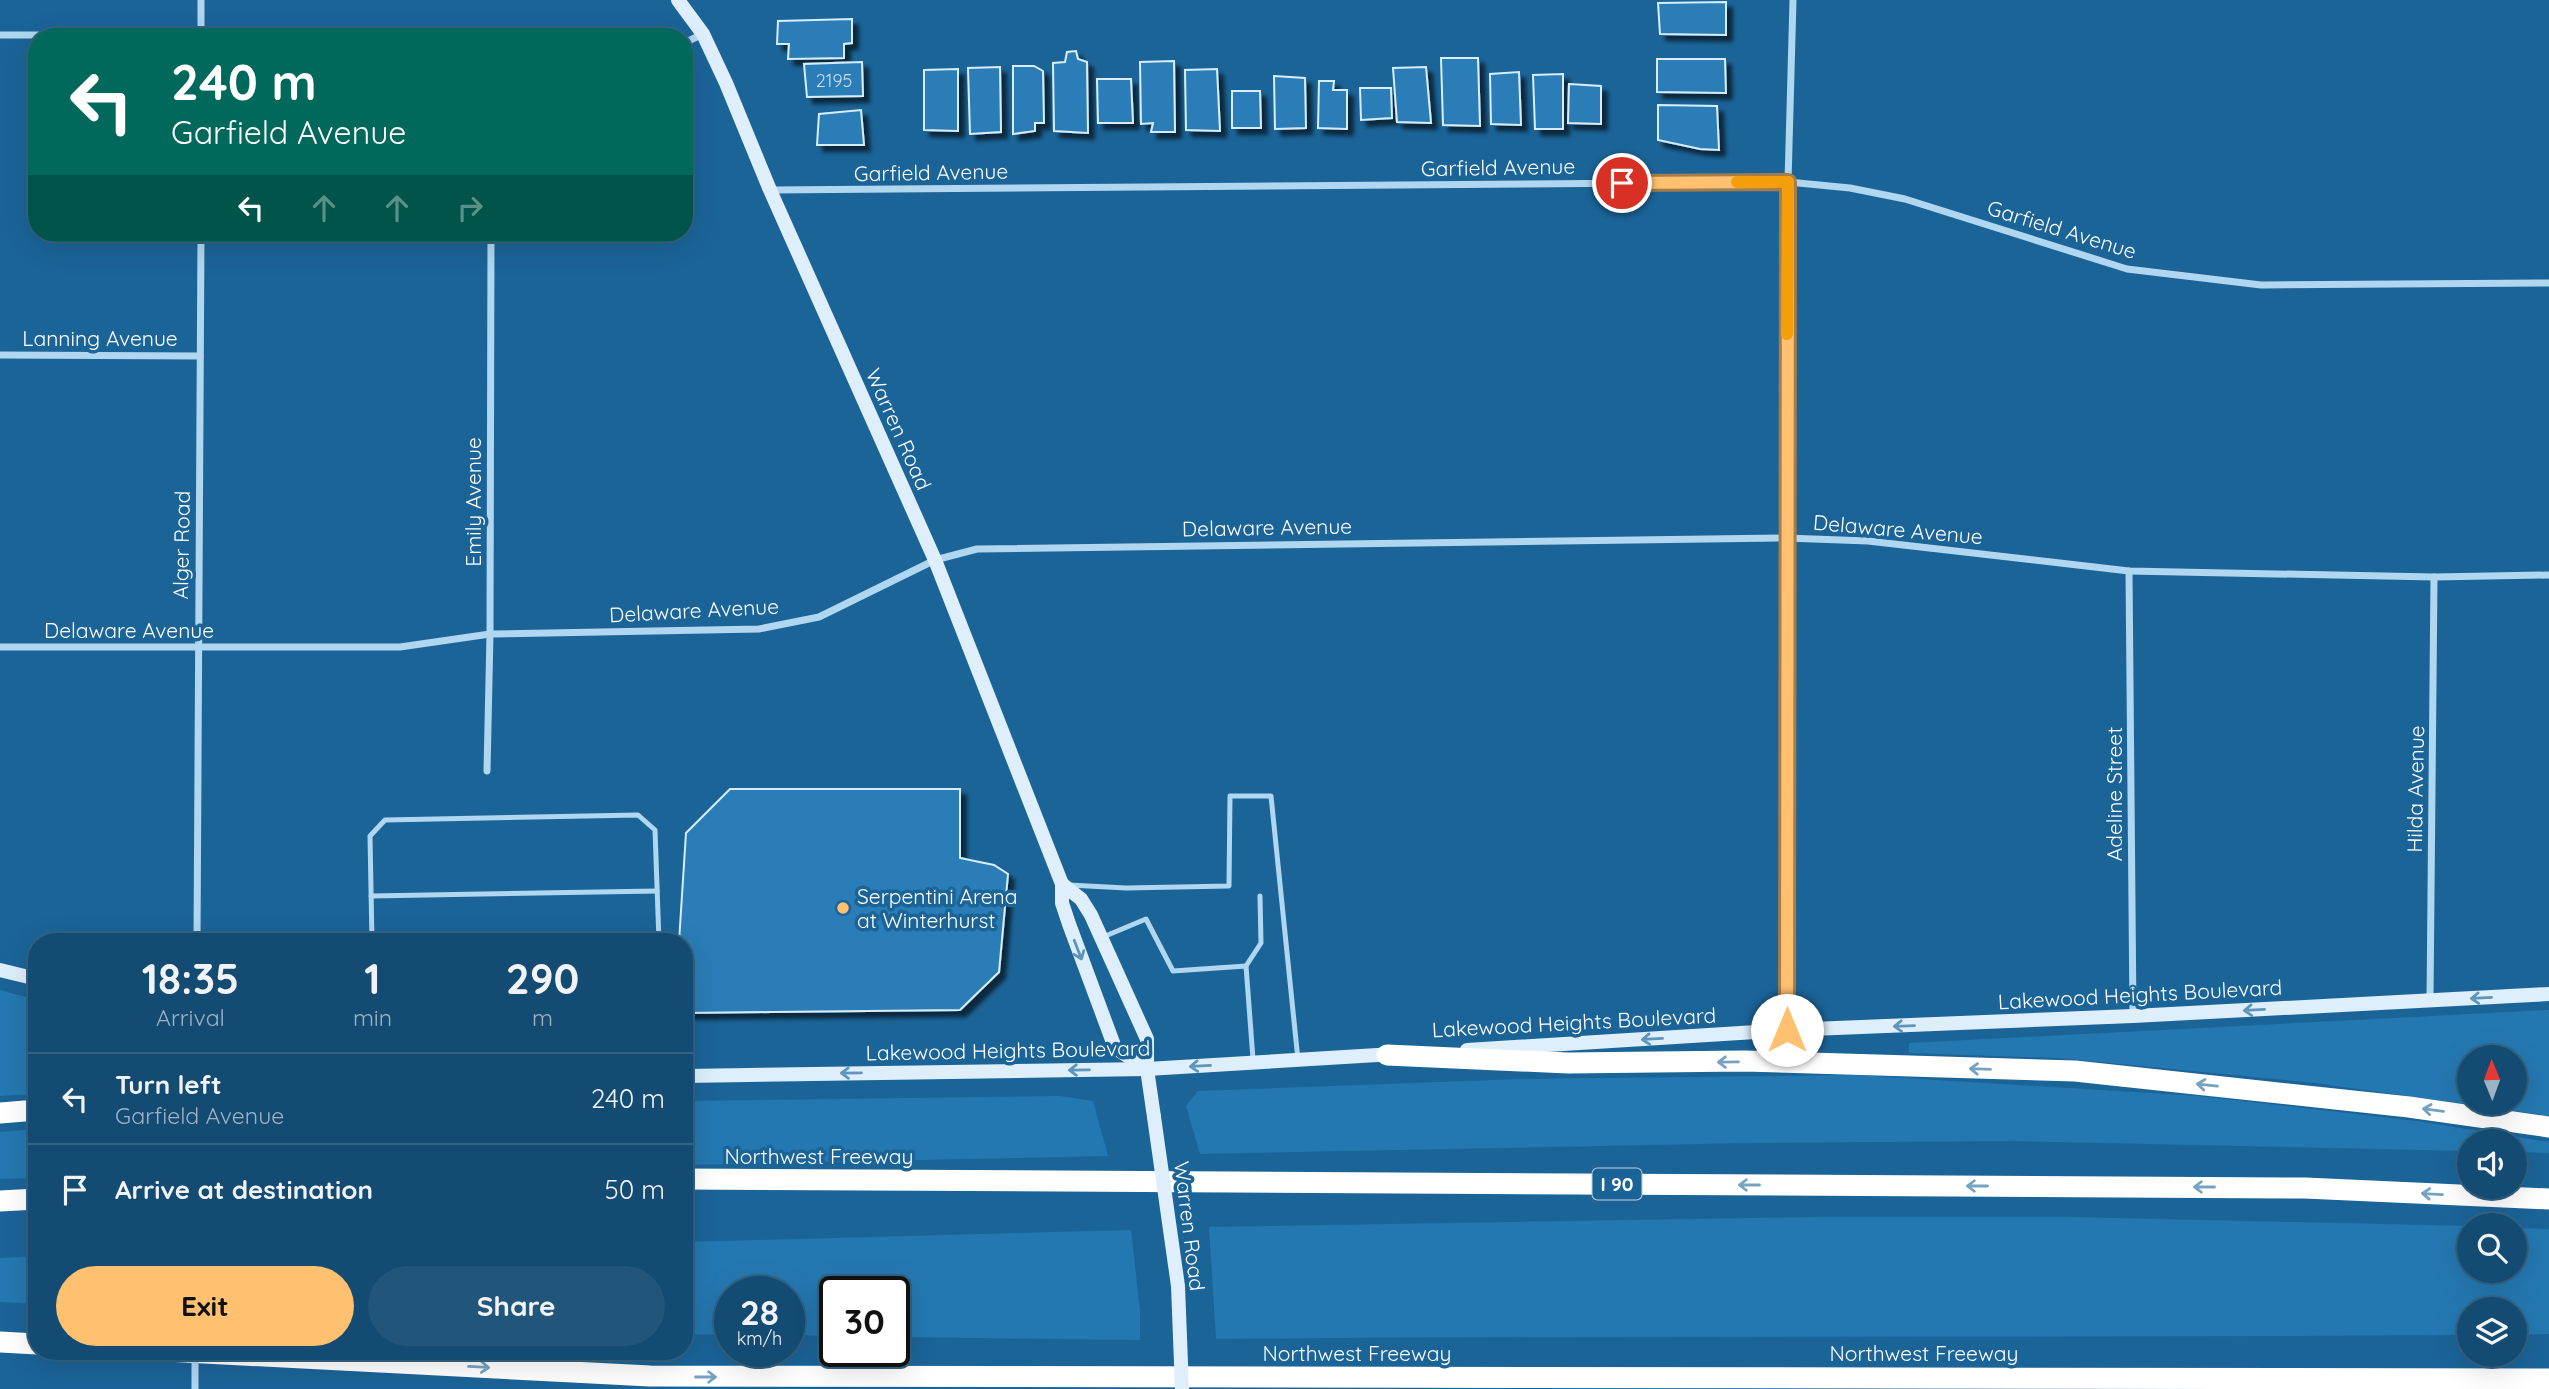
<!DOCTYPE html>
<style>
:root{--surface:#144b72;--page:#21557a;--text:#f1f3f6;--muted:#9db3c4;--line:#336384;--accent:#ffc06f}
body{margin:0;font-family:Quicksand,sans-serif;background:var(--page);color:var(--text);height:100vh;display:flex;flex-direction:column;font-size:26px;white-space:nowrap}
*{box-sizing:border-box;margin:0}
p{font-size:23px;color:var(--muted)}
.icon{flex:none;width:38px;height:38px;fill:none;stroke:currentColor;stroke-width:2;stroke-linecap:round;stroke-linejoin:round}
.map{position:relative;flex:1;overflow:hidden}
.drawer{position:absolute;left:28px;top:933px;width:665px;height:427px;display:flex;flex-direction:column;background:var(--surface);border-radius:28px;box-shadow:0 7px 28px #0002,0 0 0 2px var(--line)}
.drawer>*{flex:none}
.hud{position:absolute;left:28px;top:28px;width:665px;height:214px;border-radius:28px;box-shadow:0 7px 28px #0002,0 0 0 2px var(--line);background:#00695c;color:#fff;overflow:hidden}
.needle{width:46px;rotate:359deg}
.tools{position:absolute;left:2457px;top:1045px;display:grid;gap:14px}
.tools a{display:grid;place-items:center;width:70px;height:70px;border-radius:50%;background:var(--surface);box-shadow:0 7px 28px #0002,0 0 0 2px var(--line);font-size:35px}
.speed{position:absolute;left:714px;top:1276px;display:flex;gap:14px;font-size:35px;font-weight:700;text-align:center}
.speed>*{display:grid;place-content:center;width:91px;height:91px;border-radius:50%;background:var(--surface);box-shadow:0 7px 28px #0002,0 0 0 2px var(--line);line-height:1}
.speed small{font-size:18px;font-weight:400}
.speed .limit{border:4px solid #111;border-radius:10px;background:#fff;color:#111}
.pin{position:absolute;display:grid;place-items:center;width:60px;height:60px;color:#fff;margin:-30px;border:4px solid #fff;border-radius:50%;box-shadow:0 2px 7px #0007}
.me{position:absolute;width:77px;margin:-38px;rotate:0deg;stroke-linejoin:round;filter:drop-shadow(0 0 5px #0008)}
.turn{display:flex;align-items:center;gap:24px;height:147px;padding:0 28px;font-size:32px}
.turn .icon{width:91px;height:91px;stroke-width:2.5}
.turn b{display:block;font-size:49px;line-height:60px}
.lanes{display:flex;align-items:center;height:66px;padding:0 28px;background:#0003;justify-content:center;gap:35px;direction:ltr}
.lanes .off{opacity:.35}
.eta{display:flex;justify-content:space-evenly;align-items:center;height:119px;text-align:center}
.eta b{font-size:42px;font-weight:700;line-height:49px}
.button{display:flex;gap:14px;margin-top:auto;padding:14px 28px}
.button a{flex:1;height:80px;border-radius:42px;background:var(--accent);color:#111;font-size:28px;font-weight:700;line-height:80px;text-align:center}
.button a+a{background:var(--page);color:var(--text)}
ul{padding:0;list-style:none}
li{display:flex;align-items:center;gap:21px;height:91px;padding:0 28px;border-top:2px solid var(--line)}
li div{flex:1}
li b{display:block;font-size:26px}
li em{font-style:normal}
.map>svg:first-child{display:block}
.green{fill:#2478b1;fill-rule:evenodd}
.building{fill:#2a7db6;stroke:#d7edfb;stroke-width:2;filter:url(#shadow)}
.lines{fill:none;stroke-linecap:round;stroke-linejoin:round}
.lane{stroke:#b0d6f0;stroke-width:5}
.street{stroke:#b0d6f0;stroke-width:7}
.secondary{stroke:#deeffb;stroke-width:14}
.highway{stroke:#fff;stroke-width:21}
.street-bridge{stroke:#b0d6f0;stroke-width:7}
.secondary-bridge{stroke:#deeffb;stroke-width:14}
.oneway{stroke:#5f95bb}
.oneway2{stroke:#76a2c1}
.route-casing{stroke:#a67d48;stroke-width:18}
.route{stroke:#ffc06f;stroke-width:12}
.slow{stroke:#f59e0b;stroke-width:12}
.poi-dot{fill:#ffc06f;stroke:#1b6498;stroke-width:2.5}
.labels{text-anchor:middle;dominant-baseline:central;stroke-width:7;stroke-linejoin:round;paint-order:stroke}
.number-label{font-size:18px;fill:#cadeed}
.shield{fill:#1b6498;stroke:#bbd0e0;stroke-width:2}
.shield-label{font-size:19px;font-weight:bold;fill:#fff}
.street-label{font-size:21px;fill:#fff;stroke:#1b6498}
.poi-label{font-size:21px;fill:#fff;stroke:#1b6498;text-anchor:start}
</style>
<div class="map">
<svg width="2549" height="1389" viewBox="0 0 2549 1389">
<defs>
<filter id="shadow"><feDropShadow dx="6" dy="6" stdDeviation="2" flood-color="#0009"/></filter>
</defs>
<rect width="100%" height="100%" fill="#1b6498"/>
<g class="green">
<polygon points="0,990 37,1000 37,1094 0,1096"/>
<path d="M2549,1010V1116L2315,1083L2059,1058L1909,1053V1043ZM2469,1057H2515V1102H2469Z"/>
<polygon points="1854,1075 2198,1096 2416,1121 2549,1142 2549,1153 2515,1152 2515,1141 2469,1141 2469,1151 2014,1141 1751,1143 1200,1154 1186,1106 1198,1091 1521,1079"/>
<polygon points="1060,1096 1093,1101 1108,1156 684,1165 684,1101"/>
<polygon points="37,1129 37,1178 0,1179 0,1132"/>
<path d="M1818,1217H2071L2469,1226V1270H2515V1228L2549,1229V1334L2515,1335V1309H2469V1335C2051,1338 1634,1335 1216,1339L1209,1227Z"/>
<polygon points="1131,1230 1140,1311 1140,1340 894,1337 894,1292 835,1292 835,1336 789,1335 789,1292 730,1292 730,1335 684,1334 684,1242"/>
<polygon points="37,1256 37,1304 0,1302 0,1258"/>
</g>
<g class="building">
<polygon points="1726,2 1726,35 1660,34 1658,3"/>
<polygon points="852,19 852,43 844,44 844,58 788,59 789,44 777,44 778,21"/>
<polygon points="1076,51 1078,59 1087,62 1088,133 1054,131 1053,63 1065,62 1067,52"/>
<polygon points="1441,58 1478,58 1480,126 1443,125"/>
<polygon points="1657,59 1725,59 1726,93 1657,92"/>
<polygon points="1174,61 1175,132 1151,132 1153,123 1141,124 1140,62"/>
<polygon points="862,62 863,96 807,97 804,64"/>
<polygon points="1013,66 1034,66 1043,71 1044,123 1035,123 1035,131 1013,134"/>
<polygon points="1000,67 1001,132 970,134 968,68"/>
<polygon points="1426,67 1431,123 1397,122 1393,68"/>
<polygon points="958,69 958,131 924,130 924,70"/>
<polygon points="1217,69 1220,131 1186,130 1185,70"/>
<polygon points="1519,72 1521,125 1491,124 1490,74"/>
<polygon points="1563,74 1563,129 1535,129 1533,75"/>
<polygon points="1274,76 1305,78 1306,128 1275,129"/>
<polygon points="1097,79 1131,79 1133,123 1098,123"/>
<polygon points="1319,81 1334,81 1333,90 1347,90 1347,129 1318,128"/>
<polygon points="1569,84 1601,86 1601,124 1568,123"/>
<polygon points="1360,88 1391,88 1392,118 1361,120"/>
<polygon points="1232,91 1260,91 1261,128 1232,128"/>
<polygon points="1658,105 1717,106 1719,150 1700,149 1658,140"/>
<polygon points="861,110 864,145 817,145 819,114"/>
<polygon points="730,789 960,789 960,858 994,865 1008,874 999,972 960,1010 684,1013 684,942 679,942 686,833"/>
</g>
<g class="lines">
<g class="lane">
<polyline points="1069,885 1126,888 1229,886 1230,796 1271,796 1298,1060"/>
<polyline points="371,896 657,891"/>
<polyline points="1103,937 1146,919 1173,971 1246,966 1253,1059"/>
<polyline points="372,942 370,836 385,820 638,815 655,830 659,942"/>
<polyline points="1246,966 1261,943 1260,896"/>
</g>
<g class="street">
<polyline points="0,35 201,35"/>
<polyline points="201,37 201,0"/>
<polyline points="684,43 703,34"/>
<polyline points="771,190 1788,182 1850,188 1905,199 2127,269 2261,285 2549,283"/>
<polyline points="0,355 200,356"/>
<polyline points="2129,571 2133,1016"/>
<polyline points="0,647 400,647 490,634 759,629 819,617 935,560 977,549 1786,538 1868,541 2129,571 2434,577 2549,575"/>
<polyline points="487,771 490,634 491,233"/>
<polyline points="197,942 201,233"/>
<polyline points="2430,1000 2434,577"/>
<polyline points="1787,1030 1788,182 1793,0"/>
</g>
<g class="secondary">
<polyline points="678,0 703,34 726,83 770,190 935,560 1062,884 1062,903 1069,924 1115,1048 1147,1069"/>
<polyline points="1062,884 1081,899 1091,915 1147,1039 1147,1069 1154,1117"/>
<polyline points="0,970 37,979"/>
<polyline points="1467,1050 1787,1030 2133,1016 2549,994"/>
<polyline points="684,1076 1147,1069 1394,1054"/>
</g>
<g class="highway">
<polyline points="1387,1055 1568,1063 1744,1061 2075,1071 2409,1107 2549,1127"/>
<polyline points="0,1113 37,1110"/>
<polyline points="684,1179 2305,1188 2549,1199"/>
<polyline points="0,1201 37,1199"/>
<polyline points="0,1342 37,1344"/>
<polyline points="166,1351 650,1376 2549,1379"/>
</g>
<polyline class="street-bridge" points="195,1389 195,1351"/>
<polyline class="secondary-bridge" points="1154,1117 1178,1286 1182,1389"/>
</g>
<defs><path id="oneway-shaft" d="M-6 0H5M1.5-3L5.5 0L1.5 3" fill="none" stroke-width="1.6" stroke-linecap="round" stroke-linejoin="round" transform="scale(1.75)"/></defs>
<g class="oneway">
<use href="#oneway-shaft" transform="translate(1078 950) rotate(69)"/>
<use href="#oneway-shaft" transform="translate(2481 998) rotate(177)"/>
<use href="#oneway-shaft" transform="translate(2254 1010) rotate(177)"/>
<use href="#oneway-shaft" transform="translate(1904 1026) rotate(178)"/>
<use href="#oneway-shaft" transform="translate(1652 1039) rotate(177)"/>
<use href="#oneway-shaft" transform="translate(1200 1066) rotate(177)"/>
<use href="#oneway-shaft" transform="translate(1079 1070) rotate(179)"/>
<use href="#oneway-shaft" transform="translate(851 1073) rotate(179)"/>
</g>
<g class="oneway2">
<use href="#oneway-shaft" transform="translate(1728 1062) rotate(179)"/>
<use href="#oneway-shaft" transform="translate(1980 1069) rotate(-178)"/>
<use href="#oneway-shaft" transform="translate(2207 1085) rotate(-174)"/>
<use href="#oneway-shaft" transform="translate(2433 1110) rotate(-172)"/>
<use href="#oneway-shaft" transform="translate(1749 1185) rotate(-180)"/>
<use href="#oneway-shaft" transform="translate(1977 1186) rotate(-180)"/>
<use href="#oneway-shaft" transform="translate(2204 1187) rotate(-180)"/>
<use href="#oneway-shaft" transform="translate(2432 1194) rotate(-177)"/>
<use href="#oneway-shaft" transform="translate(479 1367) rotate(3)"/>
<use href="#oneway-shaft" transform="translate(706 1377)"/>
</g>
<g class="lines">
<defs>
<polyline id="route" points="1622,183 1788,182 1787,1030"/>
</defs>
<use href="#route" class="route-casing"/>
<use href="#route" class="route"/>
<polyline class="slow" points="1737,182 1788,182 1787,334"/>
</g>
<circle class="poi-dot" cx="843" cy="908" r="7"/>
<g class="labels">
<g class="number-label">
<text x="834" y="80">2195</text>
</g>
<rect class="shield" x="1592.5" y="1168.5" width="49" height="31" rx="5"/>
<g class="shield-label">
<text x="1617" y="1184">I 90</text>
</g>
<g class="street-label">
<text transform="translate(1498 167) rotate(-1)">Garfield Avenue</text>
<text transform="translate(931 172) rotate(-1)">Garfield Avenue</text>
<text transform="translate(2062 229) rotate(17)">Garfield Avenue</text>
<text x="100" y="338">Lanning Avenue</text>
<text transform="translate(899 429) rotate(66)">Warren Road</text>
<text transform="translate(473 502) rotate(-90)">Emily Avenue</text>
<text transform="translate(1267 527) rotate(-1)">Delaware Avenue</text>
<text transform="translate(1898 529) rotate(5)">Delaware Avenue</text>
<text transform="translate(181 545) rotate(-89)">Alger Road</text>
<text transform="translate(694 610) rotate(-3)">Delaware Avenue</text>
<text x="129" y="630">Delaware Avenue</text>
<text transform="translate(2415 789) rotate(-89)">Hilda Avenue</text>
<text transform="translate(2114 794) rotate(-90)">Adeline Street</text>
<text transform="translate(2140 994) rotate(-3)">Lakewood Heights Boulevard</text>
<text transform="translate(1574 1022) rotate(-3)">Lakewood Heights Boulevard</text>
<text transform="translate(1008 1050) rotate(-1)">Lakewood Heights Boulevard</text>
<text x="819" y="1156">Northwest Freeway</text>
<text transform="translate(1190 1226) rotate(83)">Warren Road</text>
<text x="1357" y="1353">Northwest Freeway</text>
<text x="1924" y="1353">Northwest Freeway</text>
</g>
<g class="poi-label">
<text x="857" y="896">Serpentini Arena<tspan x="857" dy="24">at Winterhurst</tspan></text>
</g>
</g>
</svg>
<div class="tools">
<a><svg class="needle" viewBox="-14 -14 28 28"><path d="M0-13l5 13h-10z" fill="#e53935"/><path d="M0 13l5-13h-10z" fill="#9db3c4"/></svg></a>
<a><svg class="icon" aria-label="sound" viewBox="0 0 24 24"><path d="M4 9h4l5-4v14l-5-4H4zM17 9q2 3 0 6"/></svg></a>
<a><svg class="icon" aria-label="search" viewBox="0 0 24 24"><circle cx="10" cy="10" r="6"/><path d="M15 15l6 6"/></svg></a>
<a><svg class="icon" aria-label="layers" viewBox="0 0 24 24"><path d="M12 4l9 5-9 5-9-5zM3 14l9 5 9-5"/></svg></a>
</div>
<div class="speed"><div>28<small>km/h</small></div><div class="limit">30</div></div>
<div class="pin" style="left:1622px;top:183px;background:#d93025"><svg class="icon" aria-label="arrive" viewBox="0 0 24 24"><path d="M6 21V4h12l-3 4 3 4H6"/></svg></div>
<svg class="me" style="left:1787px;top:1030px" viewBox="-20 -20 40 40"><circle r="19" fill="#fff"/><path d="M0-13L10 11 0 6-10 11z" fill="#ffc06f"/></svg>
<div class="hud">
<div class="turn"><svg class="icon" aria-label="left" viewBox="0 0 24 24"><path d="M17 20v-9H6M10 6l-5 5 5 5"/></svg><div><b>240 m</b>Garfield Avenue</div></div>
<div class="lanes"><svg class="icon" aria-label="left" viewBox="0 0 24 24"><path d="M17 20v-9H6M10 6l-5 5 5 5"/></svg><svg class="icon off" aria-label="ahead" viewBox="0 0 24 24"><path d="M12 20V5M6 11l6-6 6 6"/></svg><svg class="icon off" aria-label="ahead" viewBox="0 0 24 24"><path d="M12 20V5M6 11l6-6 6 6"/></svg><svg class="icon off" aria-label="right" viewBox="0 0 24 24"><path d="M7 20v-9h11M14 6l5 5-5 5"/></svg></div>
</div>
<section class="drawer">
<div class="eta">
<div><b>18:35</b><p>Arrival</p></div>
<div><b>1</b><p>min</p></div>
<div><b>290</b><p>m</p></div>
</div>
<ul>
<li><svg class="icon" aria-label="left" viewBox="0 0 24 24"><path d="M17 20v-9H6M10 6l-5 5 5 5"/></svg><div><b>Turn left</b><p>Garfield Avenue</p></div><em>240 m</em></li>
<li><svg class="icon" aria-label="arrive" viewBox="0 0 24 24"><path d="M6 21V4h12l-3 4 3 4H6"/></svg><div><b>Arrive at destination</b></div><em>50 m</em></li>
</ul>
<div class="button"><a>Exit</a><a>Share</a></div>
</section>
</div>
